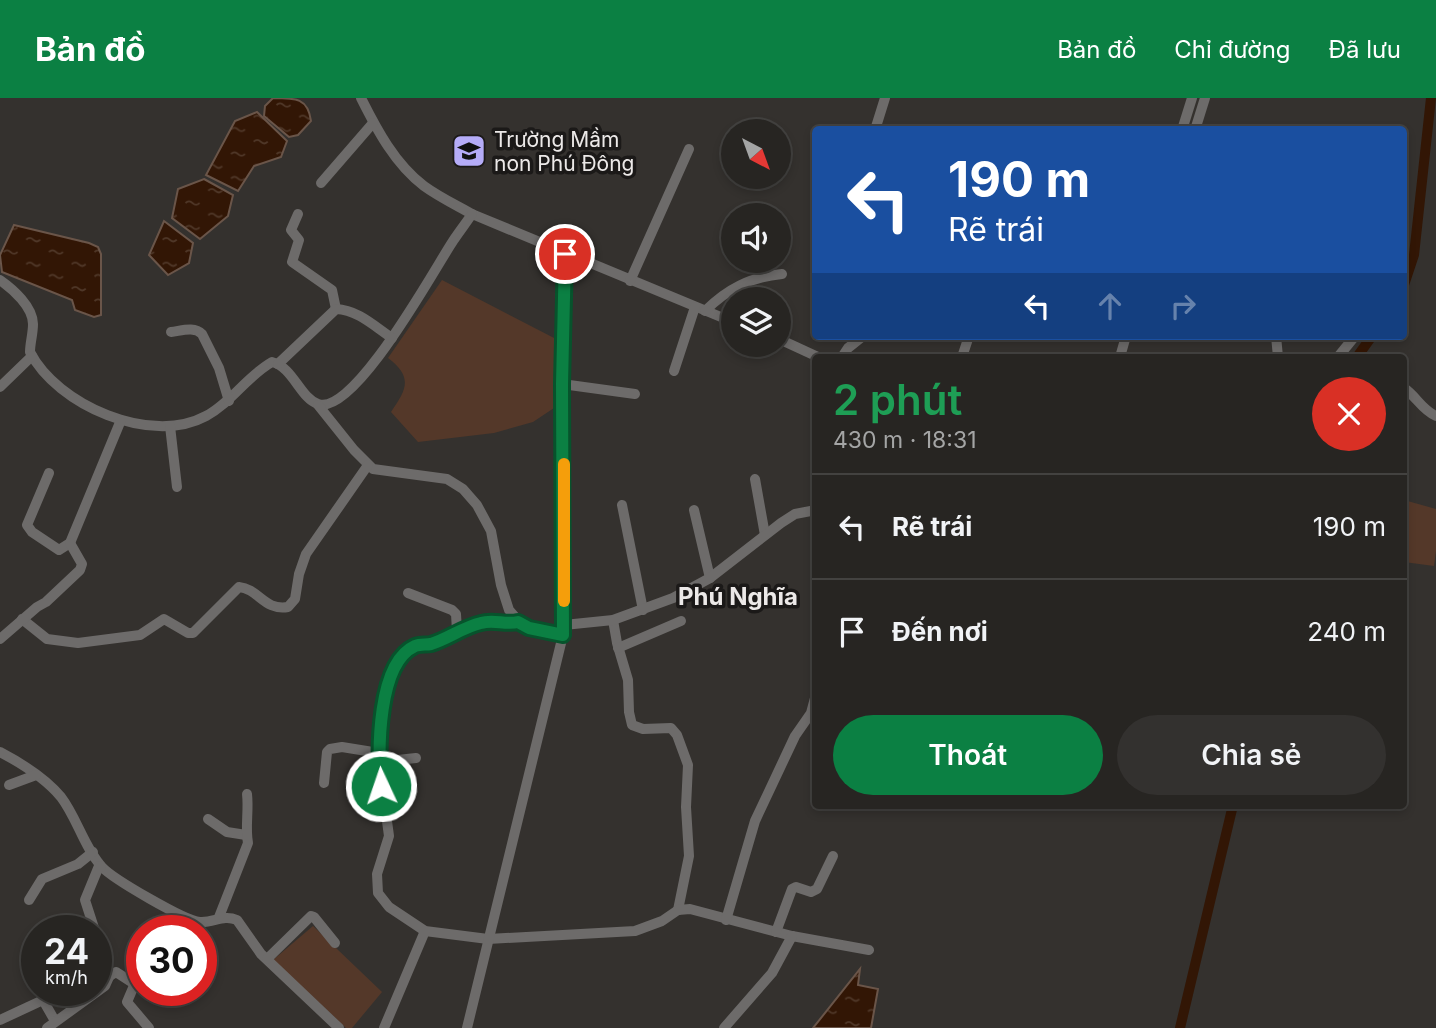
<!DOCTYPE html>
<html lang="vi">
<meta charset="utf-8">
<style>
:root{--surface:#272522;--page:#33312f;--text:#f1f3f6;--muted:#a4a5a5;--line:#434240;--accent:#0b8043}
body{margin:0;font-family:Inter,sans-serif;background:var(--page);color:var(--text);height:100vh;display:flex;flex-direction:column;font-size:26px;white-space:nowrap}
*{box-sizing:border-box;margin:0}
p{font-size:23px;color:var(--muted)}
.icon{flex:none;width:38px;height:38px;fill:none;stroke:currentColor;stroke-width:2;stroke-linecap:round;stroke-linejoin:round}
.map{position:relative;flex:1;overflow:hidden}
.panel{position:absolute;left:812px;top:256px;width:595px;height:455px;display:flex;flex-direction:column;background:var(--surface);border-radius:7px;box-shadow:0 4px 10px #0003,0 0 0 2px var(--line)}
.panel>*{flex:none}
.banner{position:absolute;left:812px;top:28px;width:595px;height:214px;border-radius:7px;box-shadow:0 4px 10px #0003,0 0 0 2px var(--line);background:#1a4fa0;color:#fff;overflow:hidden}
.needle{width:46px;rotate:139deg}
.tools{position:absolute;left:721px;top:21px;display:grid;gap:14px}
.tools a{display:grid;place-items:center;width:70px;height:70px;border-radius:50%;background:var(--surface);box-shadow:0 4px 10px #0003,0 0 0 2px var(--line);font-size:35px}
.speed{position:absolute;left:21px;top:817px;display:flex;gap:14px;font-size:35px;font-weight:700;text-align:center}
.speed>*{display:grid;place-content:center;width:91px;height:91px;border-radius:50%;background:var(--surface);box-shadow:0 4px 10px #0003,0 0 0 2px var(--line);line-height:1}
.speed small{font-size:18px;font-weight:400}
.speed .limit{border:10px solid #d22;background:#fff;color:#111}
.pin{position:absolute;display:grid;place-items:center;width:60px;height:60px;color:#fff;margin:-30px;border:4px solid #fff;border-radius:50%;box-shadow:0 2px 7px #0007}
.me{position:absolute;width:77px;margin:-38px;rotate:357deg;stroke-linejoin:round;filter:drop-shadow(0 0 5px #0008)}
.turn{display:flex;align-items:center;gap:24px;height:147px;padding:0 21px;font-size:32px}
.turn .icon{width:91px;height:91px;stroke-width:2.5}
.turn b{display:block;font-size:49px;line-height:60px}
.lanes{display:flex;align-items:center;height:66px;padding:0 21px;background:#0003;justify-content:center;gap:35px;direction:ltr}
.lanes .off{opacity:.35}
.round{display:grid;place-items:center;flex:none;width:74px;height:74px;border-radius:37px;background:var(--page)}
.summary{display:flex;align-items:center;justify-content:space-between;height:119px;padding:0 21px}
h1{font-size:42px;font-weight:600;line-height:52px;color:#1e9e55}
.button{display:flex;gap:14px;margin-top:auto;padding:14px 21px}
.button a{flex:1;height:80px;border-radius:42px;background:var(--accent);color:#fff;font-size:28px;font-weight:600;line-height:80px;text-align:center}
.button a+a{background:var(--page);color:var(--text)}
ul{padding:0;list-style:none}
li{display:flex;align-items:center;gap:21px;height:105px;padding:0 21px;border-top:2px solid var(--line)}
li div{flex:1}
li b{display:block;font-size:26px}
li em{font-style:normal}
header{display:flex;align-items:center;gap:42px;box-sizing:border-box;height:98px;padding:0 35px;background:var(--accent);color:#fff}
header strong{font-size:33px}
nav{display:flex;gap:38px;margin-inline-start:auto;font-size:24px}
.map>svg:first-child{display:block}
.park{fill:#543829}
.water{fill:url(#water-ripples);stroke:#6a5549;stroke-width:2}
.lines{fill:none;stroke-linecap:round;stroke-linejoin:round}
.canal{stroke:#321605;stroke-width:10}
.street{stroke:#6d6b6a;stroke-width:10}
.route-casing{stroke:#07532c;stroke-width:18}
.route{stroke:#0b8043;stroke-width:12}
.slow{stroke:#f59e0b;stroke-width:12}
.labels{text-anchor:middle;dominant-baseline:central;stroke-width:7;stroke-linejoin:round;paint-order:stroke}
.poi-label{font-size:21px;fill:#ece9e8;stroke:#1b1918;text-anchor:start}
.quarter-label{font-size:24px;font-weight:bold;fill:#ece9e8;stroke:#1b1918}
</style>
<header>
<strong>Bản đồ</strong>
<nav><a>Bản đồ</a><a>Chỉ đường</a><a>Đã lưu</a></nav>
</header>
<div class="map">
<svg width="1436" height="930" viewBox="0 0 1436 930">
<defs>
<pattern id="water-ripples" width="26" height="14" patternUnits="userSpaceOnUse" patternTransform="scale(1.75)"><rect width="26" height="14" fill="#321605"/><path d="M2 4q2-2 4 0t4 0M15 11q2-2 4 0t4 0" fill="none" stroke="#503829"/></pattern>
</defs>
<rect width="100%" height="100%" fill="#34312e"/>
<g class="park">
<path d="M442,182L556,241L557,308L533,324L494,335L418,344L391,314C407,291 413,279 388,260Z"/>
<polygon points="1404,402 1436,411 1436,453 1434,468 1404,464"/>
<polygon points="313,828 382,894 352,930 346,930 273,862"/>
</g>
<g class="water">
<path d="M273,0C296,0 308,0 311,23L298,37L289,39L264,18L265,8Z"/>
<polygon points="257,14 287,43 281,59 254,68 238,93 206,77 235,23"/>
<polygon points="204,81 233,97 228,118 200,141 172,120 178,91"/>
<polygon points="164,123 193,145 189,165 168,177 149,157"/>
<polygon points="14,127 89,145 98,149 101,156 101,217 94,219 75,212 72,202 2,174 0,157"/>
<polygon points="860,871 858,887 878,891 871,930 813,930"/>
</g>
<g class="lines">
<g class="canal">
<polyline points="1404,187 1414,157 1431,0"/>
<polyline points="1357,259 1372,238"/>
<polyline points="1180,930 1233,707"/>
</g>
<g class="street">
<path d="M361,0C377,32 395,66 424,88C439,99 456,107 472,116L733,224"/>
<polyline points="875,32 885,0"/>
<polyline points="1182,32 1192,0"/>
<polyline points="1195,32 1205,0"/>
<polyline points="321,85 373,25"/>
<polyline points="298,116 291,132 299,142 292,164 332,192 336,211"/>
<path d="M0,182C13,191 33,209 33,226C33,236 30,245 30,254C57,307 151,348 206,318C232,304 246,279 272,264C293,269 300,300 318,306C354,319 435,170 453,143C459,134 466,125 472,116"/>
<polyline points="630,183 689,51"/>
<path d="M705,213C727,191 750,179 782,176"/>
<path d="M171,234C181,233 194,228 202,236L219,270L229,303"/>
<polyline points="1276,238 1278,259"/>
<polyline points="779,241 818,259"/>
<polyline points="842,259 848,250 863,238"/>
<polyline points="962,259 969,238"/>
<polyline points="1120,259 1126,238"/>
<polyline points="1338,259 1355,238"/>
<path d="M278,266L336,211C358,212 374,228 392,240"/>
<polyline points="674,273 695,209"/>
<polyline points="562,286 635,296"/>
<polyline points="0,289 32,258"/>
<path d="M1404,290C1416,298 1422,312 1436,318"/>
<polyline points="318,307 354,352 373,371 447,381 463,391 477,407 491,433 501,487 509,512 523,528 563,537"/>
<polyline points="170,328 177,389"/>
<polyline points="49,375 27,427 32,434 59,452 70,445 121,322"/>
<polyline points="755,381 765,437"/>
<polyline points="622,407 643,512"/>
<polyline points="694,412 710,480"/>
<polyline points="408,495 452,512 456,516 457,533"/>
<path d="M22,521L47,541L78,545L140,537L164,521L188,535H193L239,489C259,491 264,513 288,509L295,501L299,476L306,456L368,367"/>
<polyline points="613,522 617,545 628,582 629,614 632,627 643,631 671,630 677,637 688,667 686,709 689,758 678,812"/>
<polyline points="518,524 509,526 485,523 461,531 433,545 414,548 399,563 389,581 381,617 379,664 389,738 377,776 378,795 389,809 425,833 488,841 635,833 662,823 678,812 690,811 792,838 869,852"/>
<polyline points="564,527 613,522 673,500 710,480 781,425 795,416 816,412"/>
<polyline points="0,541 37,509 46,504 80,472 82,466 70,445"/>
<polyline points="618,550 681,523"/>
<path d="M0,654C21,665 46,681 61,699C77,720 84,749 102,769C113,781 185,823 200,824C214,825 223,816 237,822L261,856L339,930"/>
<polyline points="379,664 416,660"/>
<polyline points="324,685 327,654 330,651 342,649 379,655"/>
<polyline points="9,687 36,677"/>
<polyline points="208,721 227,734 246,737"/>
<polyline points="29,802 42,781 78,766 93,754"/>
<path d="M219,819L248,745C245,729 249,713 247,696"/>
<polyline points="726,822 755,723 795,638 811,615 815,600 816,553"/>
<polyline points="95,833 85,802 99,768 101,769"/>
<polyline points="776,834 792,791 796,789 811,794 817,791 833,758"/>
<polyline points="96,846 98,856 108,879 116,874 133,885 142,878"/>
<polyline points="267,861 311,818 314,819 335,845"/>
<polyline points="136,883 127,904 149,930"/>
<polyline points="0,922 43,902 55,923"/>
<polyline points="47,930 105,888 109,879"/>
<polyline points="384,930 425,833"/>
<polyline points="467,930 563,537 562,286 565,156"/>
<polyline points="724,930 772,875 792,838"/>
</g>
</g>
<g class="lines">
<defs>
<path id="route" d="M381,688C378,654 377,565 415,548C420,546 426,547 431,546C448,541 463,529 481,525C493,521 505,527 518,524L529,530L563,537L562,286L565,156"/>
</defs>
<use href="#route" class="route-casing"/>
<use href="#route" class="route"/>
<polyline class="slow" points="564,366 564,503"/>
</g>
<defs>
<symbol id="school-square" viewBox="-11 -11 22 22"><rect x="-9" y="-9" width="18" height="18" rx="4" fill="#b5acf8" stroke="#1b1918"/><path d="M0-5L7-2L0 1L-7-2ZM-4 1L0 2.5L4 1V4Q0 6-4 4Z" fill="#111"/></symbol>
</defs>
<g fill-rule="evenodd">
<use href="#school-square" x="450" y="34" width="38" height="38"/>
</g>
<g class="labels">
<g class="poi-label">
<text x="494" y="41">Trường Mầm<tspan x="494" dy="24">non Phú Đông</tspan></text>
</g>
<g class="quarter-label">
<text x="738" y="498">Phú Nghĩa</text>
</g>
</g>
</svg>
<div class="tools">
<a><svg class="needle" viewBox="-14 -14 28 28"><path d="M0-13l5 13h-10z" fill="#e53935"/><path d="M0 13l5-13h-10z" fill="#a4a5a5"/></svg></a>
<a><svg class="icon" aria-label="sound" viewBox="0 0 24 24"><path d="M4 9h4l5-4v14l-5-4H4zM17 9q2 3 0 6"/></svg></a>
<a><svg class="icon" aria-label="layers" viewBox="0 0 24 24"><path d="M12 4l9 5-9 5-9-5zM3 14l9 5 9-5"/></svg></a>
</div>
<div class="speed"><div>24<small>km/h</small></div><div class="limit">30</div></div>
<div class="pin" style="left:565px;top:156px;background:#d93025"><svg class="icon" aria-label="arrive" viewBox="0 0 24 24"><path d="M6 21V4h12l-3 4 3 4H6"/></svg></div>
<svg class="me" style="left:381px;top:688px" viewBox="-20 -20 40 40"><circle r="17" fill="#0b8043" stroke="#fff" stroke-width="3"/><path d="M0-11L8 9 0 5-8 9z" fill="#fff"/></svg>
<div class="banner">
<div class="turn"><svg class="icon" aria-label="left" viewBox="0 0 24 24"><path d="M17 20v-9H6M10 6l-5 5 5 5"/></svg><div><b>190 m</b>Rẽ trái</div></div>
<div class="lanes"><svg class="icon" aria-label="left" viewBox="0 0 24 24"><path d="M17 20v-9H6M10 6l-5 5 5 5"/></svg><svg class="icon off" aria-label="ahead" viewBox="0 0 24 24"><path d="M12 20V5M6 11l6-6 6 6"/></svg><svg class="icon off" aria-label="right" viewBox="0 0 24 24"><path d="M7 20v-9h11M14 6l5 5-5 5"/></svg></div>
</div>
<section class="panel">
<div class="summary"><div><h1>2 phút</h1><p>430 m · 18:31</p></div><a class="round" style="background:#d93025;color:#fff"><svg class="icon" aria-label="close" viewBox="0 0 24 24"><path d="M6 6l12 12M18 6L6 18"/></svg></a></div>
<ul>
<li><svg class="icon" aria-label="left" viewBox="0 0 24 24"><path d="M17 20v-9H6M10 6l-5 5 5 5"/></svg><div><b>Rẽ trái</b></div><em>190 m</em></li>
<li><svg class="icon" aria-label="arrive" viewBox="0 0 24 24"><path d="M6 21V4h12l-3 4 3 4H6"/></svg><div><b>Đến nơi</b></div><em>240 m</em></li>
</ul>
<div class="button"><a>Thoát</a><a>Chia sẻ</a></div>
</section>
</div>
